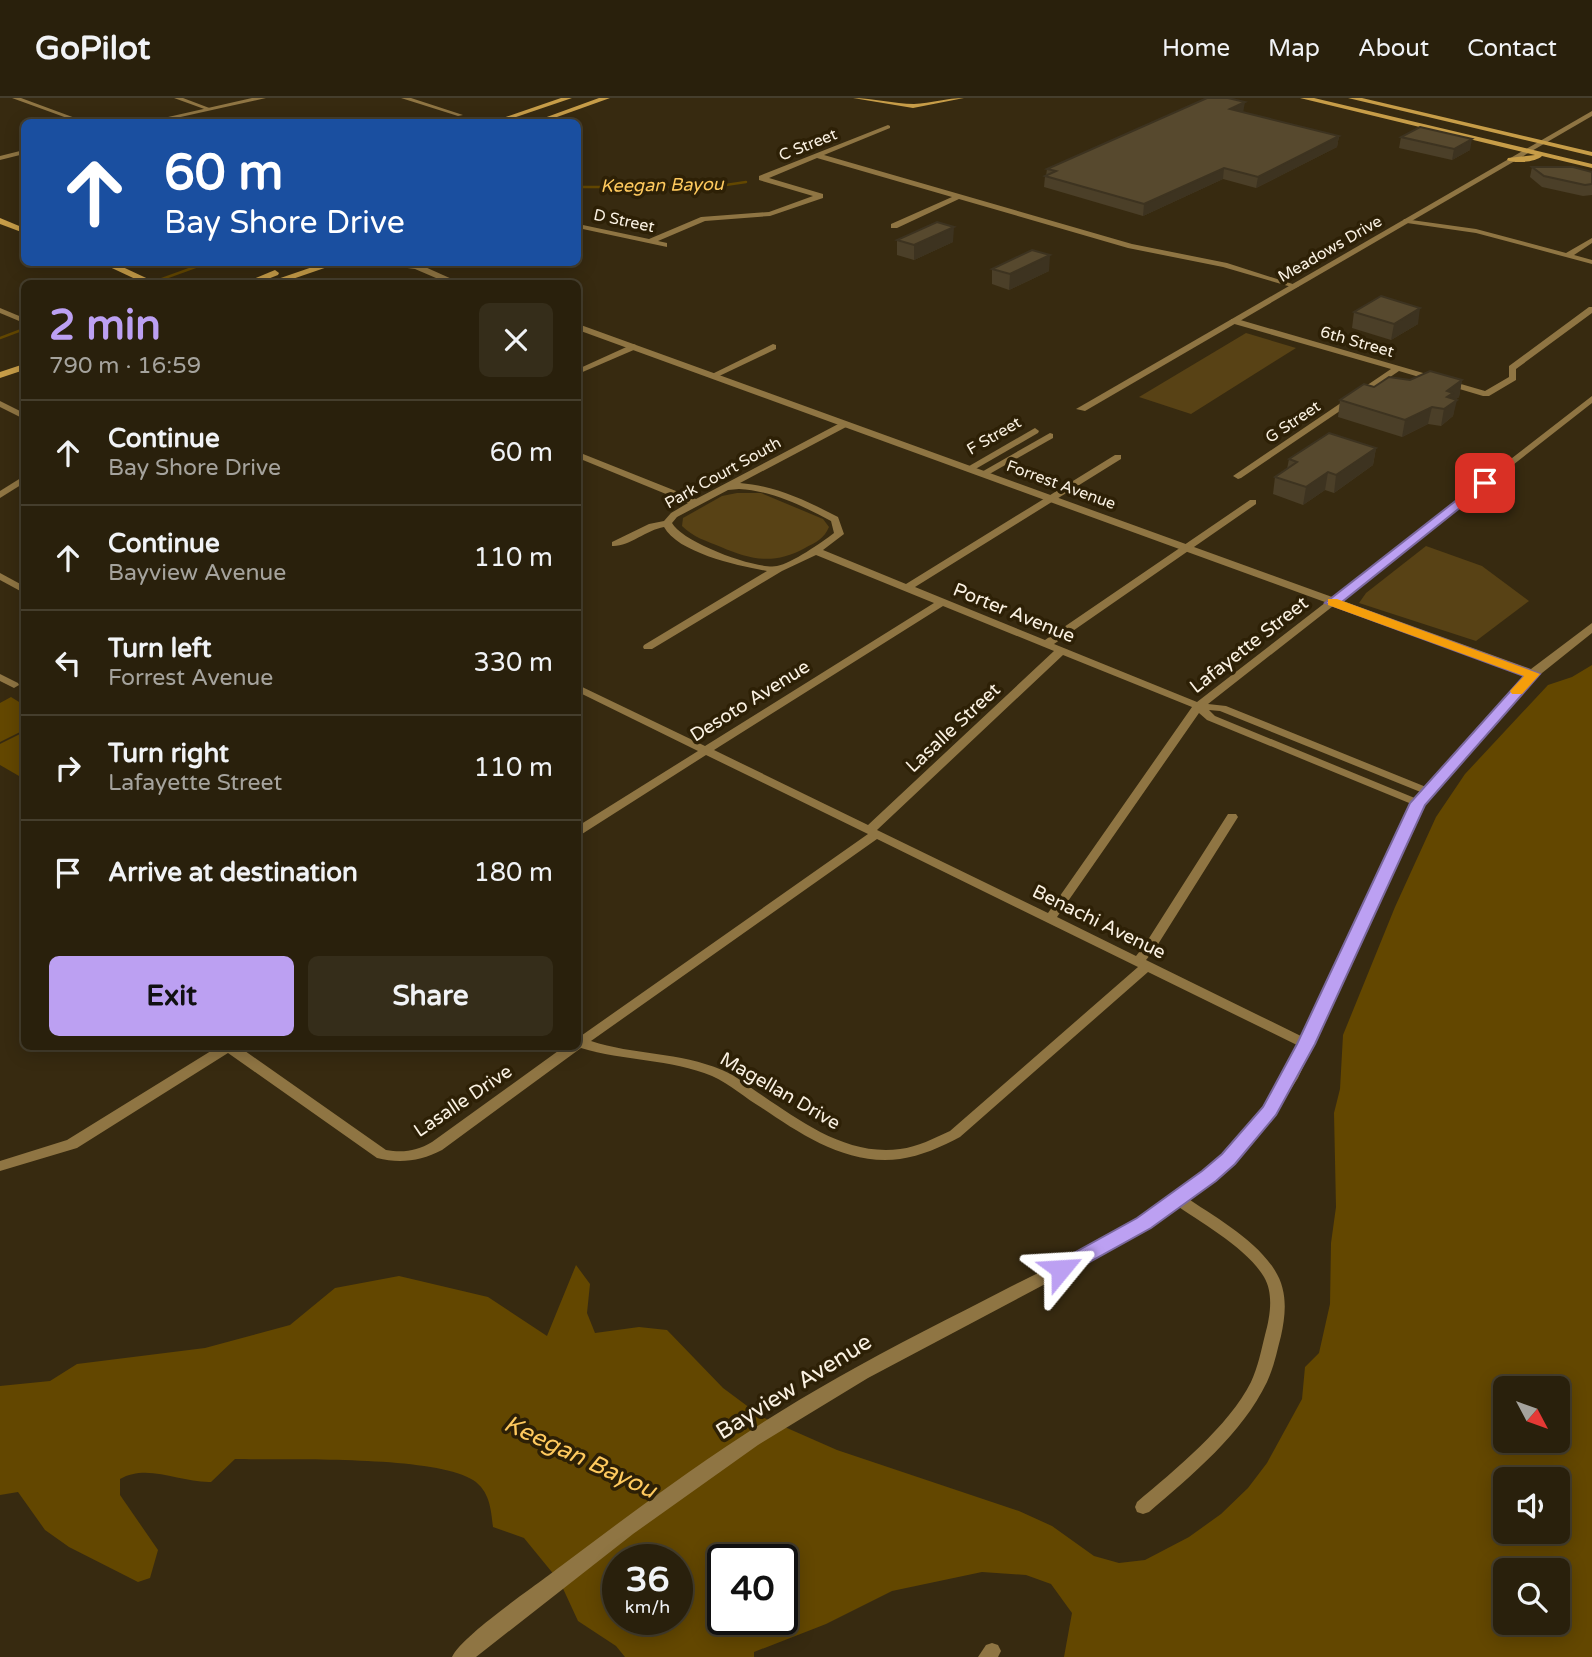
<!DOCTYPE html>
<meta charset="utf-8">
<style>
:root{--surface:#29200c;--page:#352d1a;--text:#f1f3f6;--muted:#a5a39d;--line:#453e2d;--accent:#bca0f2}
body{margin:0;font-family:"Varela Round",sans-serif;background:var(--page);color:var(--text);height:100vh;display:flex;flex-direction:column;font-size:26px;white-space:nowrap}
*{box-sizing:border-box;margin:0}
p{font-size:23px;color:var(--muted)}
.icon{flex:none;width:38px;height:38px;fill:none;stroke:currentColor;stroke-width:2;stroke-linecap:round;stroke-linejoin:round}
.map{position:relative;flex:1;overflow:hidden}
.side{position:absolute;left:21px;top:182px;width:560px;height:770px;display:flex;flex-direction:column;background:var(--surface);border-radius:10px;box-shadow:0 4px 18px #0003,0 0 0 2px var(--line)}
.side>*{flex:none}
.banner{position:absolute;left:21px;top:21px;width:560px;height:147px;border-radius:10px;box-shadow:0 4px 18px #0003,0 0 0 2px var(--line);background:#1a4fa0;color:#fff;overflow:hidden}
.needle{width:46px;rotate:131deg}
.fabs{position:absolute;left:1493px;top:1278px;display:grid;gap:14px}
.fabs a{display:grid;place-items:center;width:77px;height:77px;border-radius:10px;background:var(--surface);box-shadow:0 4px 18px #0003,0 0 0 2px var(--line);font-size:35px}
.speed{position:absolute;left:602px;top:1446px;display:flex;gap:14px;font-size:35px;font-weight:700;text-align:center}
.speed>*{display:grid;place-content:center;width:91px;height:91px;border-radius:50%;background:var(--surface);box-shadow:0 4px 18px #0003,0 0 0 2px var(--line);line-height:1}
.speed small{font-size:18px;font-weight:400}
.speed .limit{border:4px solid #111;border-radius:10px;background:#fff;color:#111}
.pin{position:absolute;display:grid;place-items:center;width:60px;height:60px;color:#fff;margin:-30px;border-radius:14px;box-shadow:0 4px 10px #0006}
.me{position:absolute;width:77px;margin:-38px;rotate:63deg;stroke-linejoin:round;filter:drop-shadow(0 0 5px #0008)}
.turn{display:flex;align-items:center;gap:24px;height:147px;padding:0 28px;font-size:32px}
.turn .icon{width:91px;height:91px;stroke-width:2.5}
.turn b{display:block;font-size:49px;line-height:60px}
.round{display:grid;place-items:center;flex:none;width:74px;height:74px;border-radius:10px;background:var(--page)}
.overview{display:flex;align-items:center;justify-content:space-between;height:119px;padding:0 28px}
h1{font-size:42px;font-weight:800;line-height:52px;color:var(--accent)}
.cta{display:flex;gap:14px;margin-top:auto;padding:14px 28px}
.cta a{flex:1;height:80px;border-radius:10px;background:var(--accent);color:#111;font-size:28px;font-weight:800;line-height:80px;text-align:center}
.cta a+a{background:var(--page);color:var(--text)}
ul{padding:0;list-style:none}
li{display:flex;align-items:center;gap:21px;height:105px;padding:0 28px;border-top:2px solid var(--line)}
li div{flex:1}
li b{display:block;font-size:26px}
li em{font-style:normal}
header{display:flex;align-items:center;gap:42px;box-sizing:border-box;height:98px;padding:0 35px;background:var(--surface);border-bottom:2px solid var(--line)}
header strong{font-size:33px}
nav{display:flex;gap:38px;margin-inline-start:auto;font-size:24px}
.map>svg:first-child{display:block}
.green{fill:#584215}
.water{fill:#634700;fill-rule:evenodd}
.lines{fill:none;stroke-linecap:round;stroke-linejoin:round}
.stream{stroke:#634700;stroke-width:2.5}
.minor{fill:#8f7543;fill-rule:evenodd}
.tertiary{fill:#8f7543;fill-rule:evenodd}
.secondary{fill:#c79d48;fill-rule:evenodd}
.wall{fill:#4b3f28}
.shaded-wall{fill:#3d3320}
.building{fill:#57492e;stroke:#3d3320;stroke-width:2}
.route{fill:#bca0f2;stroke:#7a689d;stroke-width:2}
.slow{fill:#f59e0b}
.labels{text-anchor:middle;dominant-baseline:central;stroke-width:7;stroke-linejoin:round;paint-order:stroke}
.far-street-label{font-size:16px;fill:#faf1e2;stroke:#2d2006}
.far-water-label{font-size:18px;font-style:italic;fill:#ffca5e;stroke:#2d2006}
.street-label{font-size:19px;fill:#faf1e2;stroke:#2d2006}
.near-street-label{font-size:23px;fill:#faf1e2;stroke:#2d2006}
.near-water-label{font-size:24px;font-style:italic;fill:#ffca5e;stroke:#2d2006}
</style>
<header>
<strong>GoPilot</strong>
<nav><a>Home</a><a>Map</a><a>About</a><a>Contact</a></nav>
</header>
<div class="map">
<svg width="1592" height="1559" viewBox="0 0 1592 1559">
<rect width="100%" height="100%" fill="#372a10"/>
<g class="green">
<polygon points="1246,235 1296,250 1191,316 1139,299"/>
<path d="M737,395H761L823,421L829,429C824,441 816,444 805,450C774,467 751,462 721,449C706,443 693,439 682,428L683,420L722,398Z"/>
<polygon points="1426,448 1482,468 1529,503 1476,543 1359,505 1366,495"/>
</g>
<g class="water">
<path d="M1592,567V1559H1064L1072,1515L1051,1486L1026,1477L982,1474L892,1493L826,1526L754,1554V1559H625L616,1548L578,1523L560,1484L524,1440L493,1429C491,1412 490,1393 473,1382C435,1357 285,1362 235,1361L211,1384C181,1385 148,1365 120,1381V1397L158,1452L150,1480L138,1484L69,1449L45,1432L18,1394L0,1397V1288L50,1283L77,1266L205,1250L290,1227L335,1190L399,1178L488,1199L547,1238L576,1167L590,1186L587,1215L595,1235L639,1229L667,1232L723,1290L762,1319L837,1352L1019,1413L1052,1428L1094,1458L1119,1465L1145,1462L1189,1439L1221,1416L1248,1390L1267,1365L1302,1301L1305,1269L1319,1255L1330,1206L1331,1145L1336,1109L1334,1015L1340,991L1343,937L1395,809L1436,719L1465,676L1548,587L1572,579ZM1505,1290H1558V1342H1505ZM1505,1381H1558V1433H1505ZM618,1461H677V1521H618ZM723,1461H782V1521H723ZM1505,1472H1558V1524H1505Z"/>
<polygon points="11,599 24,607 24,632 0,644 0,605"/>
<polygon points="24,634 24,676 19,678 0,667 0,646"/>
</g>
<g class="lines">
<g class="stream">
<polyline points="578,89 712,89 746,84"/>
<polyline points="151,185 209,164"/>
<polyline points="0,240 24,231"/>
</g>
<g class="minor">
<polygon points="12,0 21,0 86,24 78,24"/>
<polygon points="174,0 183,0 212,11 207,12"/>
<polygon points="401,0 411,0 463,17 458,18"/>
<polygon points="888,27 890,28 890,30 824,57 1132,146 1227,165 1299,188 1295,190 1223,169 1128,150 959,101 897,130 891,130 891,126 952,99 817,60 769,80 823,96 823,100 770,118 705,123 658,143 667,145 667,149 578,130 578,126 649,141 701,119 769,114 813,98 759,82 759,78"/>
<polygon points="1404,121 1476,131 1566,155 1592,140 1592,145 1574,157 1592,162 1592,166 1476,135 1407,125 1403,123"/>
<polygon points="1589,209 1592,209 1592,215 1516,271 1516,282 1489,298 1483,298 1399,273 1241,380 1238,381 1233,378 1391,271 1231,225 1231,221 1237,221 1485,293 1509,279 1509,268"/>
<polygon points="0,210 24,220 24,225 0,215"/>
<polygon points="633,246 636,247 636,251 578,276 578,271"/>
<polygon points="773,246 776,247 776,251 715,280 708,278"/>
<path d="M1592,298V305L1208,606L1226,608L1431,691L1433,693L1431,695H1423L1220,613L1209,612L1215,618L1422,703L1424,705L1422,707H1414L1207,622L1199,615L1057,819L1136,858L1144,848L1228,716H1236L1238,719L1155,851L1146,862L1311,943L1313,946L1311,949H1301L1148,874L960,1039C941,1049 921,1058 900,1061C848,1068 802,1037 762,1010C745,1000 730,986 712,978C671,961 623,963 581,950L442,1052C421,1063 400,1066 377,1060L228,955L77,1050L0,1073V1063L67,1042L219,948H238L386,1052C403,1055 417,1053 432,1044L565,948H578V940L868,736L706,657L582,736H578V728L698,653L578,594V587L705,648L934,505L816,457L782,473L652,551H644L643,549L644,547L767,473C739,468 678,455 664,429C646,432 629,449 612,448V444L649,426L664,423L671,415L688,405L578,360V354L696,401L842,324H848V328L740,385C776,388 807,403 838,419L844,436L823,452L906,486L1115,357H1121V361L915,489L1045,542L1250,402H1256V406L1054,546L1197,604ZM739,391C772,393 801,407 831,423L834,435C821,445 792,465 777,468C756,472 682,444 672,425L677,419L728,392ZM943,508L1054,553L868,727L714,652ZM1063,557L1192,609L1048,815L877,732ZM877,741L1138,869L950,1033C934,1040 918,1049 900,1051C848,1058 803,1025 763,998C749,989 737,978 722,972C680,954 633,957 591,943Z"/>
<polygon points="0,303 24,315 24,321 0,309"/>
<polygon points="1035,330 1039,333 1038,335 972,373 966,373 964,371"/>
<polygon points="1050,335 1053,336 1053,340 986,378 983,379 978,376"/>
<polygon points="24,378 24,385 0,400 0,393"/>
<polygon points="0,475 24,488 24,495 0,482"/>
<polygon points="0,576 18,585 19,587 14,590 0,583"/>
<path d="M1178,1096L1183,1097C1214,1119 1253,1139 1274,1171C1288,1192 1286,1215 1281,1238C1277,1253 1274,1269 1267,1284C1242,1336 1192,1377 1149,1414L1143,1416L1137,1414L1135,1409L1137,1404C1175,1372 1229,1328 1251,1284C1258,1269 1261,1253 1265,1237C1270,1219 1274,1196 1264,1179C1246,1149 1201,1125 1173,1105L1171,1101L1173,1097Z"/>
<polygon points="992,1545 998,1547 1001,1553 998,1559 978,1559 986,1547"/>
</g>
<g class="tertiary">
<polygon points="252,0 266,0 158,24 146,24"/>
<polygon points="1592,13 1592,18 1085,313 1076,311"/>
<polygon points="24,52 24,56 0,62 0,58"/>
<polygon points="362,164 414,164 463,186 450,186 415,171"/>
<path d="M578,226L1531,571L1592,525V535L1537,579L1424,706L1298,980L1270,1023L1240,1058L1206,1088L1130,1141L868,1280L758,1347L633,1436L476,1559H452C462,1537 538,1486 561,1468C650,1401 739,1335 837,1280C893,1248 952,1219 1010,1189C1087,1151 1166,1111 1228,1050C1249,1029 1266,1004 1283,979L1411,705L1525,577L578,232Z"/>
</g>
<g class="secondary">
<polygon points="561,0 572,0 501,24 491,24"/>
<polygon points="599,0 610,0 543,24 533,24"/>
<path d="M853,0C873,0 894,6 914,6C931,5 947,0 964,0L913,10Z"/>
<path d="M1300,0H1314L1592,66V70L1542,58C1536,64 1515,66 1507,62L1508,60L1535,57Z"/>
<polygon points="1348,0 1362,0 1592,54 1592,58"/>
<polygon points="0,120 24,130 24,135 0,126"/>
<polygon points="99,164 112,164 159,186 146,186"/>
<polygon points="327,164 342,164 278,186 263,186"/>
<polygon points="275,172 279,175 278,177 255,186 241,186"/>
<polygon points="24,266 24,272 0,280 0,274"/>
</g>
</g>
<g class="wall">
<polygon points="1243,14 1339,38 1337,49 1256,90 1223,81 1143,118 1044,89 1045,78 1046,78 1047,71"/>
<polygon points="1401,39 1470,52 1452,62 1399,50"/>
<polygon points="1532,69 1592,74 1592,97 1583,98 1542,89 1530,79"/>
<polygon points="897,142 953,144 914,162 897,157"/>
<polygon points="992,171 1049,173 1009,192 992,186"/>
<polygon points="1354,214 1418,226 1391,242 1352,230"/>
<polygon points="1410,282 1462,282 1459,299 1456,301 1453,318 1441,328 1428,326 1402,339 1338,319 1340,302 1374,289"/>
<polygon points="1376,350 1373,367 1334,395 1325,392 1303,407 1273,396 1275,379 1287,371 1289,361"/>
</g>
<g class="shaded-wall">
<polygon points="1245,4 1243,15 1230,11"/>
<polygon points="1339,38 1337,49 1256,90 1258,79"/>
<polygon points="1472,41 1470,52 1452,62 1454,51"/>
<polygon points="1224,70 1223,81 1143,118 1144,106"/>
<polygon points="954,129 953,144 914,162 914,147"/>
<polygon points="1050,157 1049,173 1009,192 1010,176"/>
<polygon points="1420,210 1418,226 1391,242 1394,226"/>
<polygon points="1462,282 1459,299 1451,305 1457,302 1453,318 1441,328 1447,293"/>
<polygon points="1432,309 1428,326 1402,339 1405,322"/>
<polygon points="1376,350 1373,367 1334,395 1336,377"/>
<polygon points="1328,374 1325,392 1303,407 1306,389"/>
</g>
<g class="building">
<polygon points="1207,0 1228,0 1245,4 1230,11 1339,38 1258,79 1224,70 1144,106 1045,78 1056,73 1047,71"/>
<polygon points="1420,29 1472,41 1454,51 1401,39"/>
<polygon points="1532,69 1573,69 1592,74 1592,86 1585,87 1544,78"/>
<polygon points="937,124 954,129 914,147 897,142"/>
<polygon points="1032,152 1050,157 1010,176 992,171"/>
<polygon points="1381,198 1420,210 1394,226 1354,214"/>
<polygon points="1430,273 1462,282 1447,293 1453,295 1447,299 1457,302 1444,311 1432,309 1405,322 1340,302 1364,286 1374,289 1389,279 1410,282"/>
<polygon points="1329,335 1376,350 1336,377 1328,374 1306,389 1275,379 1297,364 1289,361"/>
</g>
<polygon class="route" points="1481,383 1491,385 1342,504 1540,576 1425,707 1315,946 1276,1017 1235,1066 1216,1083 1151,1130 1068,1176 1054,1176 1051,1171 1054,1166 1137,1120 1202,1073 1222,1056 1263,1009 1297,946 1410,705 1524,578 1325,505"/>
<polygon class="slow" points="1328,501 1337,501 1540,576 1522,596 1512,596 1510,593 1524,578 1328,507"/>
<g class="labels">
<g class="far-street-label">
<text transform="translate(808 47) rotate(-22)">C Street</text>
<text transform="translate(624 123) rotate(12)">D Street</text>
<text transform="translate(1330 151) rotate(-30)">Meadows Drive</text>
<text transform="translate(1357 244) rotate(16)">6th Street</text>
<text transform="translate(1293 324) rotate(-34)">G Street</text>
<text transform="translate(994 338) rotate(-30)">F Street</text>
<text transform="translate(723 375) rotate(-29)">Park Court South</text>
<text transform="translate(1061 387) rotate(20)">Forrest Avenue</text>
</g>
<g class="far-water-label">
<text transform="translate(662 87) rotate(-1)">Keegan Bayou</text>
</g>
<g class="street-label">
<text transform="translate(1014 515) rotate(22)">Porter Avenue</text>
<text transform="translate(1249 547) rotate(-38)">Lafayette Street</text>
<text transform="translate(750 603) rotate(-32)">Desoto Avenue</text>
<text transform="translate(953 630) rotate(-43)">Lasalle Street</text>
<text transform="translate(1099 824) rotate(26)">Benachi Avenue</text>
<text transform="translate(780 993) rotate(30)">Magellan Drive</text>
<text transform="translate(463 1003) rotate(-34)">Lasalle Drive</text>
</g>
<g class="near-street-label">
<text transform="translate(794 1289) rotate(-32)">Bayview Avenue</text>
</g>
<g class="near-water-label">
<text transform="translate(580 1359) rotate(25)">Keegan Bayou</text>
</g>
</g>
</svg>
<div class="fabs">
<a><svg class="needle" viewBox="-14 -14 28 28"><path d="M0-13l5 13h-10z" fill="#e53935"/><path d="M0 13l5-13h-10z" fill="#a5a39d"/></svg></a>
<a><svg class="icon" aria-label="sound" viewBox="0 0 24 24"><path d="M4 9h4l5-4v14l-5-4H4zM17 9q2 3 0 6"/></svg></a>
<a><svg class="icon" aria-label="search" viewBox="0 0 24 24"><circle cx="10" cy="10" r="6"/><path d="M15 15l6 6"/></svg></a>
</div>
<div class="speed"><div>36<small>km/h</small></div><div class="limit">40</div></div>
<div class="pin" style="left:1485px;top:385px;background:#d93025"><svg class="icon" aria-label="arrive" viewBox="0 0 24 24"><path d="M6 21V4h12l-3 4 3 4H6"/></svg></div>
<svg class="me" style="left:1061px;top:1171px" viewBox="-20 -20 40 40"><path d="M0-17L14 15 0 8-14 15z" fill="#bca0f2" stroke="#fff" stroke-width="4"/></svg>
<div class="banner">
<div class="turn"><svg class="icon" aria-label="ahead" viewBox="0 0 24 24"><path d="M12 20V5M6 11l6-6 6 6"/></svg><div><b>60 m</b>Bay Shore Drive</div></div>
</div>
<section class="side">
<div class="overview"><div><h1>2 min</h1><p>790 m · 16:59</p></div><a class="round"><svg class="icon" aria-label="close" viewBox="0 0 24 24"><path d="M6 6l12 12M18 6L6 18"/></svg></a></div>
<ul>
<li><svg class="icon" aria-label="ahead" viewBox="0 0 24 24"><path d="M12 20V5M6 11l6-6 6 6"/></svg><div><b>Continue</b><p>Bay Shore Drive</p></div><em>60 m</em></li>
<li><svg class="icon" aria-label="ahead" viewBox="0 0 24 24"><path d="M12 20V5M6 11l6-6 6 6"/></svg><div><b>Continue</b><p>Bayview Avenue</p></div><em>110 m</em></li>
<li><svg class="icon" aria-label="left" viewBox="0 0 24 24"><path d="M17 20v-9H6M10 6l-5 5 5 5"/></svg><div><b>Turn left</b><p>Forrest Avenue</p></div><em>330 m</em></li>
<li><svg class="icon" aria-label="right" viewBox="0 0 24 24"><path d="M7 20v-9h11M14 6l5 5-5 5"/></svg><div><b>Turn right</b><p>Lafayette Street</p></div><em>110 m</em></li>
<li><svg class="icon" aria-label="arrive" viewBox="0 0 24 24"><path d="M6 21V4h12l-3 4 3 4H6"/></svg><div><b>Arrive at destination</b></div><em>180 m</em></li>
</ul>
<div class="cta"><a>Exit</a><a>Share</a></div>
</section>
</div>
